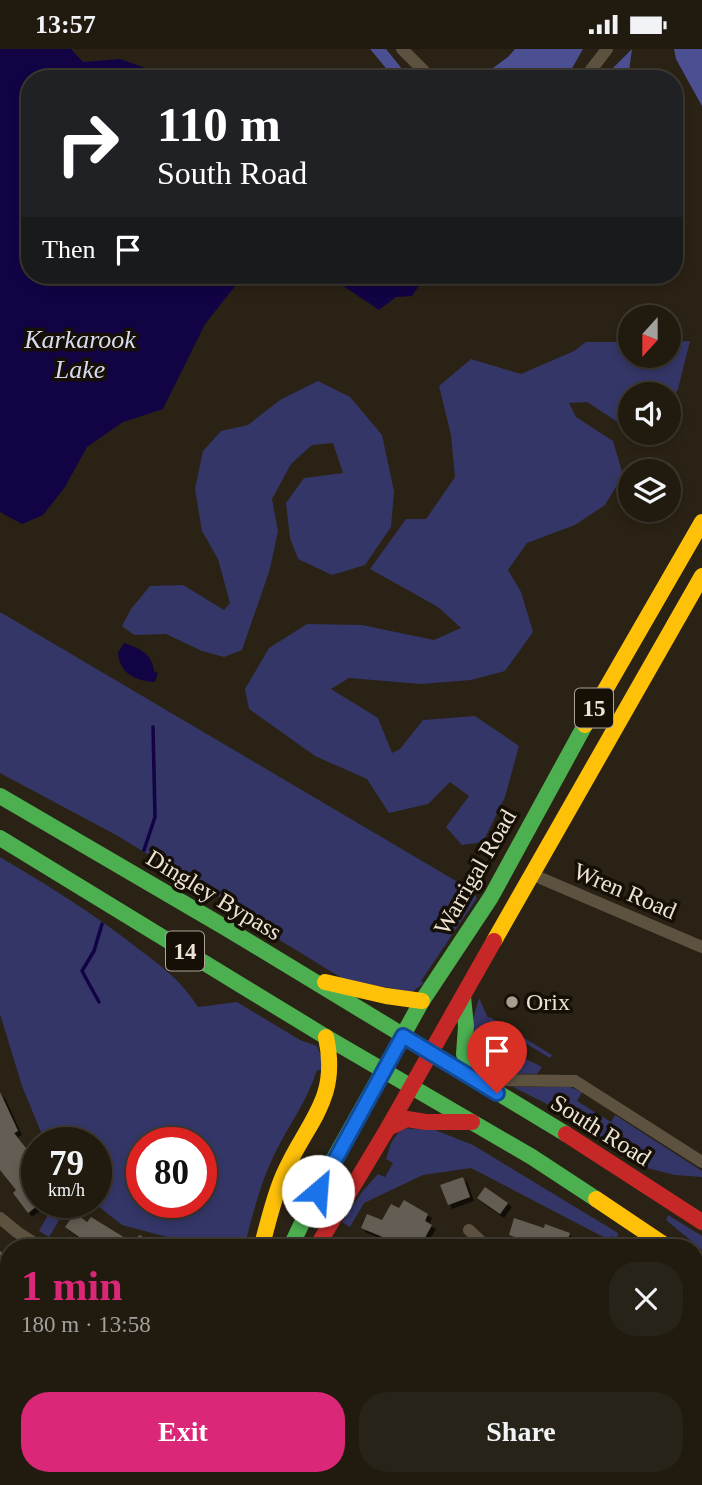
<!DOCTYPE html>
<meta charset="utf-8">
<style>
:root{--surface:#201a0f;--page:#282318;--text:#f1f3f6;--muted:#a2a19e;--line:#3d382f;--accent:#db2777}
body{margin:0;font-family:"Times New Roman",serif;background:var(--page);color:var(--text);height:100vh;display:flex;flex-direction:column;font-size:26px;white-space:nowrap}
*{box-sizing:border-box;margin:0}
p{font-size:23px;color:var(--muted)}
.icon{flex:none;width:38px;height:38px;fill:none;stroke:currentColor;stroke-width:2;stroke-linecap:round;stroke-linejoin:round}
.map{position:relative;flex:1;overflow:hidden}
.details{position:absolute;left:0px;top:1190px;width:704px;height:247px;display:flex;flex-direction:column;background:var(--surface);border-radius:28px 28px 0 0;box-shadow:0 4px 10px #0003,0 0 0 2px var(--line)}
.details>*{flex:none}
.guide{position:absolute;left:21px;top:21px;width:662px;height:214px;border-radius:28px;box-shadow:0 4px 10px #0003,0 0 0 2px var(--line);background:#202124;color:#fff;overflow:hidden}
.needle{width:46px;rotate:201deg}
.fabs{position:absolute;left:618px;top:256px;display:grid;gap:14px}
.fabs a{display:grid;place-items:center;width:63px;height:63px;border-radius:50%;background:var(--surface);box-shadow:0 4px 10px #0003,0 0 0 2px var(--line);font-size:35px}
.speed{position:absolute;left:21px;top:1078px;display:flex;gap:14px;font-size:35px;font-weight:700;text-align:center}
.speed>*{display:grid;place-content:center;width:91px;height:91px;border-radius:50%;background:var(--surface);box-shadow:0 4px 10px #0003,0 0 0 2px var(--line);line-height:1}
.speed small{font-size:18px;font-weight:400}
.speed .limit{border:10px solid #d22;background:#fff;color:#111}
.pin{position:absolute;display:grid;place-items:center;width:60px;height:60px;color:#fff;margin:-72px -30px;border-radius:50% 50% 50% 0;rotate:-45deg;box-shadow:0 0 7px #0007}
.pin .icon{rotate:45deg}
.me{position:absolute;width:77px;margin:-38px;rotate:27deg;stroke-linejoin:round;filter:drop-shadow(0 0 5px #0008)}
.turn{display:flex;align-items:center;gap:24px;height:147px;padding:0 21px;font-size:32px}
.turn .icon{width:91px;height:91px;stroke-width:2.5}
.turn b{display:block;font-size:49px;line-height:60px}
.then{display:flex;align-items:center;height:66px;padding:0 21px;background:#0003;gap:14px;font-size:26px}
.round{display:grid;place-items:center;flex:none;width:74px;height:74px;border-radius:28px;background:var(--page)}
.summary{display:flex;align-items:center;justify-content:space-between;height:119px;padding:0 21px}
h1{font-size:42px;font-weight:600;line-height:52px;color:var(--accent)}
.action{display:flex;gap:14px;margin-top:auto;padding:14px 21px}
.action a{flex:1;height:80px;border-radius:28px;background:var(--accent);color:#fff;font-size:28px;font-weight:600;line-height:80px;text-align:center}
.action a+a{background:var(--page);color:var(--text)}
.status{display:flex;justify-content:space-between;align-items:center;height:49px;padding:0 35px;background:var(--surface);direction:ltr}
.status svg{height:19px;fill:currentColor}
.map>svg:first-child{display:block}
.green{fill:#343667;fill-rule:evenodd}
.forest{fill:#4c4f91}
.water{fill:#120345}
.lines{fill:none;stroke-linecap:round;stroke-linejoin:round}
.stream{stroke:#120345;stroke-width:3.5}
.building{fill:#645d52;filter:url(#shadow)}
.street{stroke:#5d5240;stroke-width:12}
.fast{stroke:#4caf50;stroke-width:16}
.slow{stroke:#ffc107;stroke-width:16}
.jam{stroke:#c62828;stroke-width:16}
.route-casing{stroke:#114b97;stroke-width:18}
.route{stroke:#1a73e8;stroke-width:12}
.poi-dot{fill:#a89f91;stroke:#160f05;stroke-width:2.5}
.labels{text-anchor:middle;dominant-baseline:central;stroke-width:7;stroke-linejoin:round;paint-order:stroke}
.shield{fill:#160f05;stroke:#aca396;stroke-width:2}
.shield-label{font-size:23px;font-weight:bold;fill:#ece3d4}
.street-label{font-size:24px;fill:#ece3d4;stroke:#160f05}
.poi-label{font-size:24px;fill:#ece3d4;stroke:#160f05;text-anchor:start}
.water-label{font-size:26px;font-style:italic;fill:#d7dbf2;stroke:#160f05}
</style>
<div class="status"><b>13:57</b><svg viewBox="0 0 49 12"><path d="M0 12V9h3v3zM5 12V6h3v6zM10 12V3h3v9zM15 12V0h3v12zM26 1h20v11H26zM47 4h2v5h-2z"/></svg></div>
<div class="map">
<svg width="702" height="1436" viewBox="0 0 702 1436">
<defs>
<filter id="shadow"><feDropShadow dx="4" dy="4" stdDeviation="0" flood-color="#0009"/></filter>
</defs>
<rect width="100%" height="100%" fill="#2a2214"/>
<g class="green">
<polygon points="690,292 678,340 669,355 668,345 630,345 630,376 622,376 587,353 569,354 576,368 613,392 623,426 605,456 575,476 527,494 508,521 521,543 533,583 505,622 471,631 421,635 349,629 331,640 378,669 392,704 400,700 423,671 475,667 519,697 505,748 483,793 462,796 446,778 469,747 450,733 428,755 389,764 367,730 315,707 249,660 245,640 269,599 307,575 362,576 434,591 461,579 438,558 370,520 406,470 426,470 455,428 451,386 439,337 471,310 521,325 574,302 586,293 630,293 630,306 668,306 669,293"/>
<polygon points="318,332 350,348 382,386 394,442 391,478 365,516 332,526 298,510 290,489 286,454 304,429 343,424 333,394 312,396 291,415 272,450 278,482 270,520 242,601 224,608 202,602 166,585 134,586 122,577 131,560 150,537 183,536 224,561 230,554 218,510 202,482 195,440 203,402 221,382 248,376 280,351"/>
<polygon points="0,563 473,842 477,849 421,932 424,934 412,943 345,931 227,859 229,854 116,786 0,724"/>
<path d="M0,808C47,836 93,864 136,898C160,916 182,932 198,958L237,953L300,991L317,997L327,1021H317C308,1050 291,1073 277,1100C261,1131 253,1165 244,1199H208L122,1176L93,1153H96V1094H46L43,1088L22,1037L0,965ZM142,1094H201V1153H142Z"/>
<path d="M479,949L488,969L490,968L552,1006L550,1009L498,978L493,987L497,991L489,1005L501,1012L507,1003L510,1002L542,1018L537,1025C516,1024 490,1029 476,1010L473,970Z"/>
<polygon points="513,1038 570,1038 582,1043 577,1052 611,1073 615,1066 702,1122 702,1128 675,1126 643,1118 593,1086 585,1079 585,1074 566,1059 559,1061"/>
<polygon points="401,1079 435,1081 473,1096 618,1184 617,1190 611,1187 611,1192 625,1199 613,1199 611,1192 471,1119 423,1126 364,1154 350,1178 342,1173 361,1144 378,1125 385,1128 393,1114 386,1110 391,1094"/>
<polygon points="55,1153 70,1153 49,1188 39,1182"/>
<polygon points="668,1166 702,1187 702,1201 666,1171"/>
<polygon points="204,1428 563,1428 573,1436 199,1436"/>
</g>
<g class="forest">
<polygon points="370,0 386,0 403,21 417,30 395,30"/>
<polygon points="515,0 583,0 566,30 478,30 508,8"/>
<polygon points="632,0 628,30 608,30 613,19"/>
<polygon points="674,0 702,0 702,57 676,10"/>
</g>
<g class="water">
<polygon points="0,0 71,0 83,13 120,10 145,19 150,30 30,30 30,226 244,226 205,275 163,360 123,373 87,398 65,438 43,466 22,475 0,463"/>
<polygon points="327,226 426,226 412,247 396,248 379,261"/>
<path d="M124,594C139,599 152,604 154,622L158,624L155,633C136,632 120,625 118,604Z"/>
</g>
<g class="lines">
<g class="stream">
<polyline points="144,801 155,768 153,678"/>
<polyline points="99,953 82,922 94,902 102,875"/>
</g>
</g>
<g class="building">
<polygon points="0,1043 18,1082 14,1084 34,1109 20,1119 37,1144 37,1157 28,1164 13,1144 16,1141 0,1121"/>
<polygon points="463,1128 470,1148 448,1156 440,1136"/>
<polygon points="485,1138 508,1154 500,1165 477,1149"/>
<polygon points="404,1151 428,1165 425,1172 432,1176 419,1199 392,1199 395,1193 361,1179 367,1165 382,1171 391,1155 399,1159"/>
<polygon points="75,1164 87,1173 91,1168 135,1195 139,1186 150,1191 147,1199 113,1199 106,1195 105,1199 95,1199 65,1178"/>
<polygon points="514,1169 544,1179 545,1175 570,1184 565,1199 534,1191 533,1194 509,1186"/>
<polygon points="0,1202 9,1208 9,1228 0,1243"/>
<polygon points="9,1269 9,1344 0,1343 0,1271"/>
</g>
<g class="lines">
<g class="street">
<polyline points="402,0 432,30"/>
<polyline points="584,30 607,0"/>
<polyline points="531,825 702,898"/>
<polyline points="484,1031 575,1032 702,1113"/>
<polyline points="0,1169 17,1183 42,1199"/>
<polyline points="469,1181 488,1199"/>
<polyline points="695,1382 702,1370"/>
<polyline points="0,1414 9,1419"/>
<polyline points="24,1428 33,1433"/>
<polyline points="682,1428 691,1436"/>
<polyline points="663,1436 668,1428"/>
</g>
<g class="fast">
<polyline points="0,747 226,879 566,1085"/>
<polyline points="0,789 326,988 532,1108 596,1150"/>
<polyline points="463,948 466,977 464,1005 472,1029"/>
<polyline points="290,1199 326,1124 422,952 491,848 585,676"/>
<polyline points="695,1215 702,1220"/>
<polyline points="180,1436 185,1428"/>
</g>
<g class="slow">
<polyline points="585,676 702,473"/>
<polyline points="494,892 702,527"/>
<polyline points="325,933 386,947 422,952"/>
<polyline points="596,1150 669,1199"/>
<path d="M261,1199C268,1175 273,1150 283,1127C306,1073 340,1052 326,988"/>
<polyline points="156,1436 160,1428"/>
</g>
<g class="jam">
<polyline points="388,1079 407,1070 426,1073 472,1073"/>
<polyline points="566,1085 702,1173"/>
<polyline points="316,1199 388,1079 494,892"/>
</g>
</g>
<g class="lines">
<defs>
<polyline id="route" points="318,1142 403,987 497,1044"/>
</defs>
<use href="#route" class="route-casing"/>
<use href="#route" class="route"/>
</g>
<circle class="poi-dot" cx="512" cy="953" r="7"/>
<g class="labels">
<g class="shield">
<rect x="575" y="639.5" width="38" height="39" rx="5"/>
<rect x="166" y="882.5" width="38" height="39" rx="5"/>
</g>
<g class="shield-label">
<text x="594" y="659">15</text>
<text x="185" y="902">14</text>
</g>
<g class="street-label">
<text transform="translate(475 823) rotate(-60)">Warrigal Road</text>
<text transform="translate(625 842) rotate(23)">Wren Road</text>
<text transform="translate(214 846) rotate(31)">Dingley Bypass</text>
<text transform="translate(601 1081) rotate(32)">South Road</text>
</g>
<g class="poi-label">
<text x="526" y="953">Orix</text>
</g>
<g class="water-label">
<text x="80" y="290">Karkarook<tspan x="80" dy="30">Lake</tspan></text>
</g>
</g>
</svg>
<div class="fabs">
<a><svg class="needle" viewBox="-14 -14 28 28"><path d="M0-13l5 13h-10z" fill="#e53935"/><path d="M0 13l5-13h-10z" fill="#a2a19e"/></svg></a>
<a><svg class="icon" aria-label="sound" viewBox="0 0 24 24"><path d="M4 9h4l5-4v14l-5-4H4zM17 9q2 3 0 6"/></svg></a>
<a><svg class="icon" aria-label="layers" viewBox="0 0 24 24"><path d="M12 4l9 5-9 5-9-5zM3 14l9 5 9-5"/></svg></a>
</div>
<div class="speed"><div>79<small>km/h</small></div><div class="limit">80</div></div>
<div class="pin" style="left:497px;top:1044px;background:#d93025"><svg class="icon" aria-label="arrive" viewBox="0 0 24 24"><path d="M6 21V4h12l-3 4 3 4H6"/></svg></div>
<svg class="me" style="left:318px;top:1142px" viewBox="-20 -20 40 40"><circle r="19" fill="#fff"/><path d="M0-13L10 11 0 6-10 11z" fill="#1a73e8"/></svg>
<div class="guide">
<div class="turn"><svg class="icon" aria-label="right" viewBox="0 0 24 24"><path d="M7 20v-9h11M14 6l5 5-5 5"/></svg><div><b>110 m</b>South Road</div></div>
<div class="then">Then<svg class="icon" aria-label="arrive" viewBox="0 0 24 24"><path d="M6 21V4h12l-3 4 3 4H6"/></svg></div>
</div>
<section class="details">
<div class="summary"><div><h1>1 min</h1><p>180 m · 13:58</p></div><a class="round"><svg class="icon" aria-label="close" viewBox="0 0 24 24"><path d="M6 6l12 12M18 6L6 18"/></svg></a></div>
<div class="action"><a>Exit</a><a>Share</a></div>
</section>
</div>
